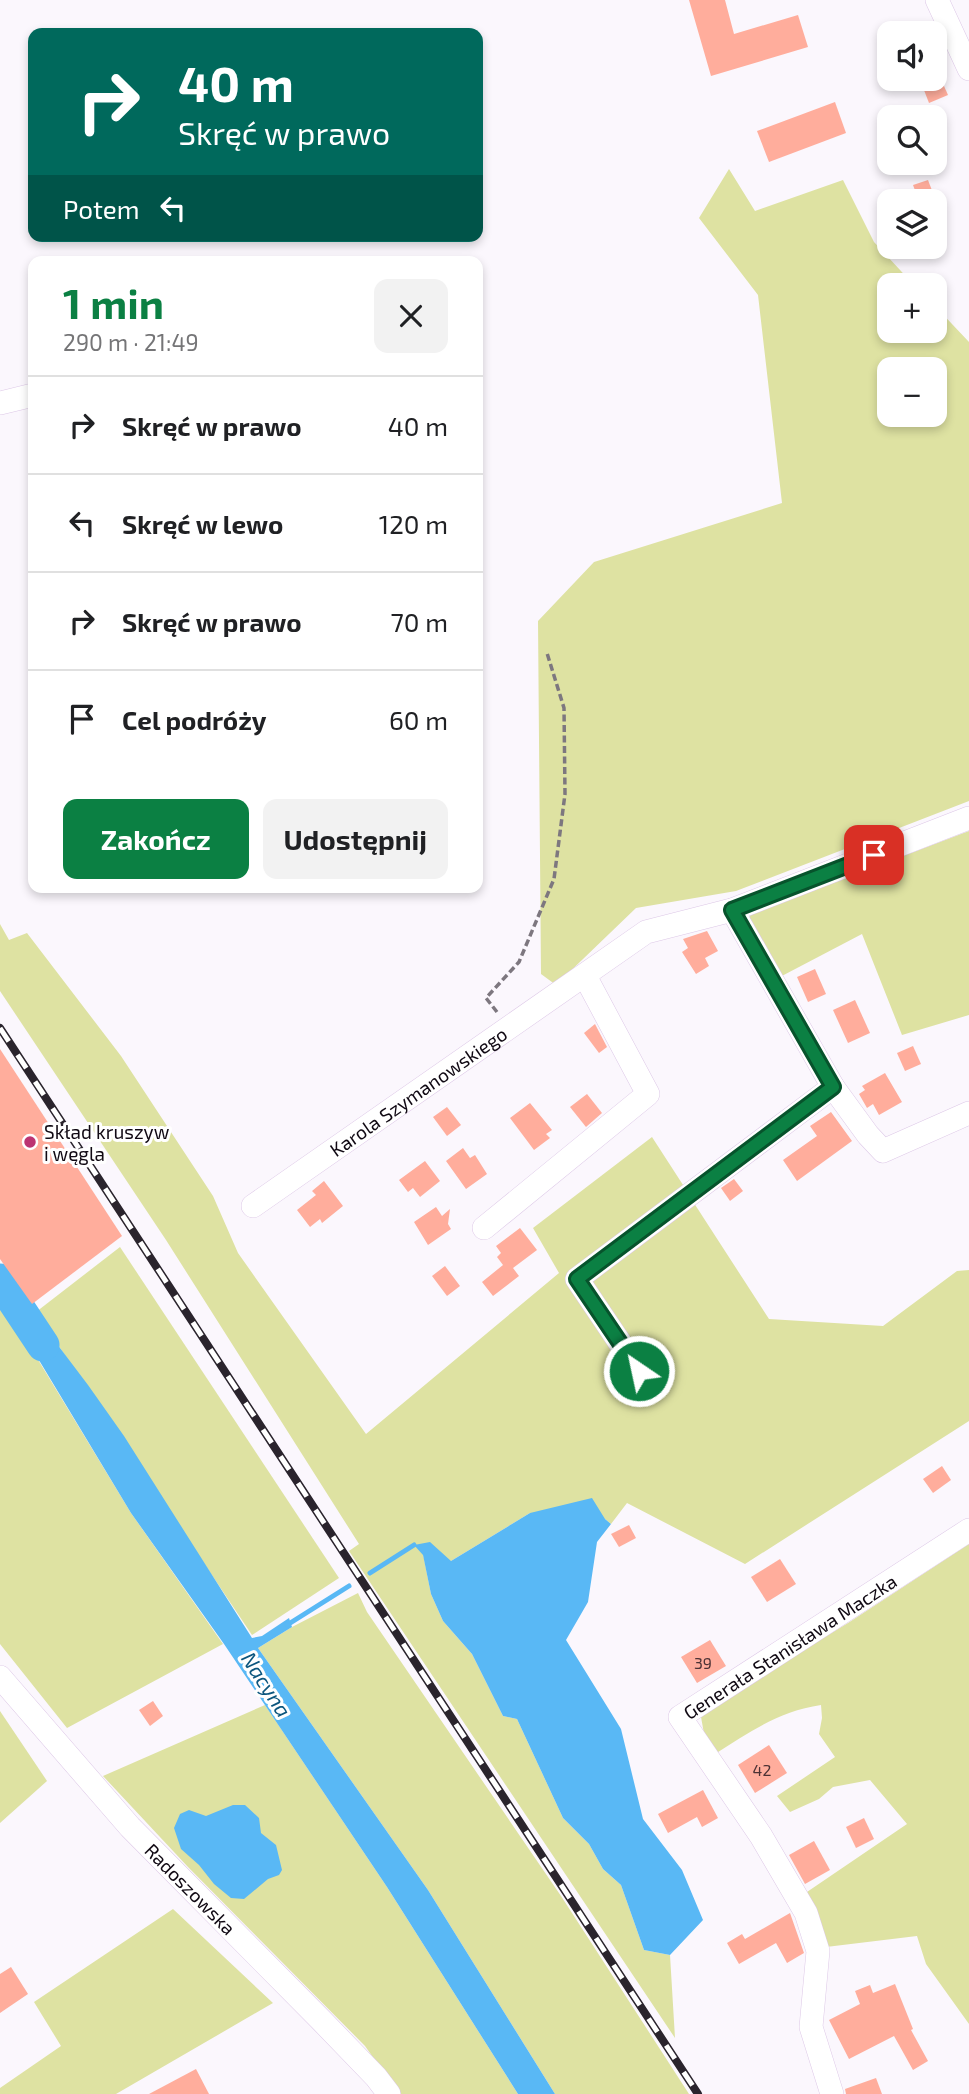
<!DOCTYPE html>
<html lang="pl">
<meta charset="utf-8">
<style>
:root{--surface:#fff;--page:#f2f2f2;--text:#202124;--muted:#757577;--line:#e0e0e0;--accent:#0b8043}
body{margin:0;font-family:"Exo 2",sans-serif;background:var(--page);color:var(--text);height:100vh;display:flex;flex-direction:column;font-size:26px;white-space:nowrap}
*{box-sizing:border-box;margin:0}
p{font-size:23px;color:var(--muted)}
.icon{flex:none;width:38px;height:38px;fill:none;stroke:currentColor;stroke-width:2;stroke-linecap:round;stroke-linejoin:round}
.map{position:relative;flex:1;overflow:hidden}
.drawer{position:absolute;left:28px;top:256px;width:455px;height:637px;display:flex;flex-direction:column;background:var(--surface);border-radius:14px;box-shadow:0 4px 10px #0003}
.drawer>*{flex:none}
.guide{position:absolute;left:28px;top:28px;width:455px;height:214px;border-radius:14px;box-shadow:0 4px 10px #0003;background:#00695c;color:#fff;overflow:hidden}
.fabs{position:absolute;left:877px;top:21px;display:grid;gap:14px}
.fabs a{display:grid;place-items:center;width:70px;height:70px;border-radius:14px;background:var(--surface);box-shadow:0 4px 10px #0003;font-size:35px}
.pin{position:absolute;display:grid;place-items:center;width:60px;height:60px;color:#fff;margin:-30px;border-radius:14px;box-shadow:0 4px 10px #0006}
.me{position:absolute;width:77px;margin:-38px;rotate:326deg;stroke-linejoin:round;filter:drop-shadow(0 0 5px #0008)}
.turn{display:flex;align-items:center;gap:24px;height:147px;padding:0 35px;font-size:32px}
.turn .icon{width:91px;height:91px;stroke-width:2.5}
.turn b{display:block;font-size:49px;line-height:60px}
.then{display:flex;align-items:center;height:66px;padding:0 35px;background:#0003;gap:14px;font-size:26px}
.round{display:grid;place-items:center;flex:none;width:74px;height:74px;border-radius:14px;background:var(--page)}
.overview{display:flex;align-items:center;justify-content:space-between;height:119px;padding:0 35px}
h1{font-size:42px;font-weight:700;line-height:52px;color:var(--accent)}
.action{display:flex;gap:14px;margin-top:auto;padding:14px 35px}
.action a{flex:1;height:80px;border-radius:14px;background:var(--accent);color:#fff;font-size:28px;font-weight:700;line-height:80px;text-align:center}
.action a+a{background:var(--page);color:var(--text)}
ul{padding:0;list-style:none}
li{display:flex;align-items:center;gap:21px;height:98px;padding:0 35px;border-top:2px solid var(--line)}
li div{flex:1}
li b{display:block;font-size:26px}
li em{font-style:normal}
.map>svg:first-child{display:block}
.green{fill:#dee2a2;fill-rule:evenodd}
.water{fill:#59b8f5}
.lines{fill:none;stroke-linecap:round;stroke-linejoin:round}
.stream{stroke:#59b8f5;stroke-width:5}
.river{stroke:#59b8f5;stroke-width:33}
.building{fill:#ffad9c}
.minor-casing{stroke:#ddc8e7;stroke-width:24}
.path{stroke:#7d777f;stroke-width:3.5;stroke-dasharray:7 3.5;stroke-linecap:butt}
.minor{stroke:#fff;stroke-width:23}
.rail-casing{stroke:#2a242d;stroke-width:8}
.rail{stroke:#fff;stroke-width:5;stroke-dasharray:16;stroke-linecap:butt}
.route-casing{stroke:#07532c;stroke-width:18}
.route{stroke:#0b8043;stroke-width:12}
.poi-dot{fill:#bc3472;stroke:#fff;stroke-width:2.5}
.labels{text-anchor:middle;dominant-baseline:central;stroke-width:6;stroke-linejoin:round;paint-order:stroke}
.number-label{font-size:16px;fill:#4c3235}
.street-label{font-size:19px;fill:#100913;stroke:#fff}
.poi-label{font-size:19px;fill:#100913;stroke:#fff;text-anchor:start}
.water-label{font-size:21px;font-style:italic;fill:#0c567e;stroke:#fff}
</style>
<div class="map">
<svg width="969" height="2094" viewBox="0 0 969 2094">
<rect width="100%" height="100%" fill="#fbf7fd"/>
<g class="green">
<path d="M729,169L755,211L843,180L874,242L914,285H889V331H934L935,306L969,342V801L736,891L636,908L556,985L541,974L538,621L594,562L782,503L758,295L699,218ZM889,369H934V415H889Z"/>
<polygon points="969,831 969,1015 902,1035 862,934 778,978 750,929 750,914"/>
<polygon points="0,924 9,940 27,933 121,1056 213,1196 238,1253 366,1434 559,1273 533,1228 652,1137 685,1188 582,1280 692,1200 769,1319 883,1326 957,1271 969,1270 969,1421 745,1564 627,1503 611,1524 605,1519 530,1513 451,1561 423,1554 431,1594 443,1621 472,1654 503,1716 517,1719 563,1818 589,1844 603,1869 621,1885 644,1950 670,1955 675,2038 349,1551 359,1544 166,1240 0,991"/>
<polygon points="120,1247 339,1578 252,1635 36,1312"/>
<polygon points="0,1297 131,1513 223,1644 67,1728 0,1644"/>
<path d="M969,1544V2024L926,1964L917,1936L826,1947L804,1894L907,1824L870,1780L833,1787L819,1799L790,1812L777,1796L835,1757L819,1734L822,1718L821,1705C779,1711 750,1732 715,1754L705,1739L701,1717L710,1707L848,1623Z"/>
<polygon points="358,1593 367,1612 561,1896 689,2094 555,2094 428,1890 258,1648 292,1627"/>
<polygon points="265,1705 387,1887 518,2094 399,2094 365,2046 188,1867 103,1776"/>
<polygon points="0,1711 47,1781 0,1823"/>
<polygon points="173,1909 273,2003 116,2094 0,2094 0,2088 61,2046 34,2002"/>
</g>
<g class="water">
<polygon points="26,1303 88,1385 124,1436 252,1638 262,1636 289,1618 292,1627 258,1648 428,1890 555,2094 518,2094 387,1887 224,1644 131,1513 10,1312"/>
<polygon points="592,1498 605,1519 611,1524 597,1542 588,1602 566,1640 621,1729 643,1819 682,1870 703,1920 670,1955 644,1950 621,1885 603,1869 589,1844 563,1818 517,1719 503,1716 472,1654 443,1621 431,1594 423,1555 414,1545 430,1542 451,1561 530,1513"/>
<polygon points="233,1805 245,1805 259,1818 261,1833 276,1845 282,1870 279,1875 268,1879 244,1899 231,1898 214,1884 199,1865 181,1849 174,1828 180,1814 189,1810 206,1816"/>
</g>
<g class="lines">
<g class="stream">
<polyline points="370,1573 414,1545"/>
<polyline points="287,1625 349,1586"/>
</g>
<polyline class="river" points="0,1280 43,1345"/>
</g>
<g class="building">
<polygon points="689,0 725,0 734,34 798,15 808,47 711,76"/>
<polygon points="940,77 948,95 929,103 922,85"/>
<polygon points="835,102 846,133 769,162 757,131"/>
<polygon points="928,180 936,201 919,201 913,185"/>
<polygon points="707,931 718,951 705,958 709,966 696,974 682,952 688,948 683,939"/>
<polygon points="815,969 826,994 808,1002 797,977"/>
<polygon points="855,1000 870,1033 848,1043 833,1010"/>
<polygon points="595,1024 607,1047 599,1053 584,1033"/>
<polygon points="913,1046 921,1064 905,1071 897,1053"/>
<polygon points="0,1049 122,1236 32,1304 0,1259"/>
<polygon points="885,1073 902,1102 879,1115 873,1104 867,1108 859,1094 865,1090 862,1086"/>
<polygon points="587,1094 602,1113 586,1127 570,1107"/>
<polygon points="530,1103 552,1130 546,1134 550,1138 534,1150 510,1118"/>
<polygon points="447,1107 461,1125 447,1136 433,1117"/>
<polygon points="831,1112 852,1141 797,1181 783,1160 817,1136 810,1126"/>
<polygon points="463,1148 470,1158 475,1155 487,1174 466,1189 446,1161"/>
<polygon points="425,1161 440,1181 420,1197 413,1188 408,1192 399,1180"/>
<polygon points="734,1179 743,1191 730,1201 721,1188"/>
<polygon points="324,1181 343,1206 322,1223 320,1219 310,1227 297,1210 316,1195 312,1191"/>
<polygon points="436,1207 442,1216 450,1209 448,1224 451,1229 428,1245 414,1222"/>
<polygon points="520,1228 537,1250 513,1268 519,1276 493,1296 482,1282 503,1265 497,1257 501,1253 496,1246"/>
<polygon points="445,1266 460,1286 447,1296 432,1276"/>
<polygon points="942,1466 951,1480 933,1493 923,1479"/>
<polygon points="629,1525 636,1538 619,1547 611,1534"/>
<polygon points="780,1559 796,1584 767,1602 751,1577"/>
<polygon points="710,1640 726,1666 697,1683 681,1657"/>
<polygon points="153,1701 163,1716 150,1726 139,1710"/>
<polygon points="769,1745 787,1773 755,1793 738,1765"/>
<polygon points="703,1790 718,1818 702,1827 697,1817 668,1833 658,1814"/>
<polygon points="864,1818 874,1839 856,1848 846,1827"/>
<polygon points="814,1841 830,1870 805,1884 789,1855"/>
<polygon points="790,1913 804,1953 787,1963 776,1943 739,1964 727,1943 742,1934 745,1939"/>
<polygon points="11,1967 28,1994 0,2013 0,1974"/>
<polygon points="895,1984 913,2029 911,2030 928,2061 913,2070 894,2036 849,2059 829,2020 860,2004 855,1991 870,1985 873,1993"/>
<polygon points="196,2069 209,2094 149,2094"/>
<polygon points="876,2078 882,2094 846,2094 845,2089"/>
</g>
<g class="lines">
<defs>
<g id="minor">
<polyline points="937,0 969,69"/>
<polyline points="0,403 33,395"/>
<polyline points="732,910 833,1087 868,1135 883,1151 969,1113"/>
<path id="s1" d="M253,1206L646,932L732,910L969,818"/>
<polyline points="484,1228 648,1094 585,976"/>
<polyline points="639,1371 577,1279 833,1087"/>
<path id="s2" d="M0,1677L130,1827L322,2021L376,2077L389,2094"/>
<path id="s3" d="M832,2094L811,2027L818,1951L806,1913L761,1836L680,1717L969,1530"/>
</g>
</defs>
<use href="#minor" class="minor-casing"/>
<polyline class="path" points="497,1012 486,998 519,962 554,879 565,794 564,708 547,653"/>
<use href="#minor" class="minor"/>
<defs>
<polyline id="rail" points="0,1028 698,2094"/>
</defs>
<use href="#rail" class="rail-casing"/>
<use href="#rail" class="rail"/>
</g>
<g class="lines">
<defs>
<polyline id="route" points="639,1371 577,1279 833,1087 732,910 874,855"/>
</defs>
<use href="#route" class="route-casing"/>
<use href="#route" class="route"/>
</g>
<circle class="poi-dot" cx="30" cy="1142" r="7"/>
<g class="labels">
<g class="number-label">
<text x="703" y="1662">39</text>
<text x="762" y="1769">42</text>
</g>
<g class="street-label">
<text stroke="none"><textPath href="#s1" startOffset="201">Karola Szymanowskiego</textPath></text>
<text stroke="none"><textPath href="#s3" startOffset="550">Generała Stanisława Maczka</textPath></text>
<text stroke="none"><textPath href="#s2" startOffset="285">Radoszowska</textPath></text>
</g>
<g class="poi-label">
<text x="44" y="1131">Skład kruszyw<tspan x="44" dy="22">i węgla</tspan></text>
</g>
<g class="water-label">
<text transform="translate(267 1684) rotate(57)">Nacyna</text>
</g>
</g>
</svg>
<div class="fabs">
<a><svg class="icon" aria-label="sound" viewBox="0 0 24 24"><path d="M4 9h4l5-4v14l-5-4H4zM17 9q2 3 0 6"/></svg></a>
<a><svg class="icon" aria-label="search" viewBox="0 0 24 24"><circle cx="10" cy="10" r="6"/><path d="M15 15l6 6"/></svg></a>
<a><svg class="icon" aria-label="layers" viewBox="0 0 24 24"><path d="M12 4l9 5-9 5-9-5zM3 14l9 5 9-5"/></svg></a>
<a>+</a>
<a>−</a>
</div>
<div class="pin" style="left:874px;top:855px;background:#d93025"><svg class="icon" aria-label="arrive" viewBox="0 0 24 24"><path d="M6 21V4h12l-3 4 3 4H6"/></svg></div>
<svg class="me" style="left:639px;top:1371px" viewBox="-20 -20 40 40"><circle r="17" fill="#0b8043" stroke="#fff" stroke-width="3"/><path d="M0-11L8 9 0 5-8 9z" fill="#fff"/></svg>
<div class="guide">
<div class="turn"><svg class="icon" aria-label="right" viewBox="0 0 24 24"><path d="M7 20v-9h11M14 6l5 5-5 5"/></svg><div><b>40 m</b>Skręć w prawo</div></div>
<div class="then">Potem<svg class="icon" aria-label="left" viewBox="0 0 24 24"><path d="M17 20v-9H6M10 6l-5 5 5 5"/></svg></div>
</div>
<section class="drawer">
<div class="overview"><div><h1>1 min</h1><p>290 m · 21:49</p></div><a class="round"><svg class="icon" aria-label="close" viewBox="0 0 24 24"><path d="M6 6l12 12M18 6L6 18"/></svg></a></div>
<ul>
<li><svg class="icon" aria-label="right" viewBox="0 0 24 24"><path d="M7 20v-9h11M14 6l5 5-5 5"/></svg><div><b>Skręć w prawo</b></div><em>40 m</em></li>
<li><svg class="icon" aria-label="left" viewBox="0 0 24 24"><path d="M17 20v-9H6M10 6l-5 5 5 5"/></svg><div><b>Skręć w lewo</b></div><em>120 m</em></li>
<li><svg class="icon" aria-label="right" viewBox="0 0 24 24"><path d="M7 20v-9h11M14 6l5 5-5 5"/></svg><div><b>Skręć w prawo</b></div><em>70 m</em></li>
<li><svg class="icon" aria-label="arrive" viewBox="0 0 24 24"><path d="M6 21V4h12l-3 4 3 4H6"/></svg><div><b>Cel podróży</b></div><em>60 m</em></li>
</ul>
<div class="action"><a>Zakończ</a><a>Udostępnij</a></div>
</section>
</div>
